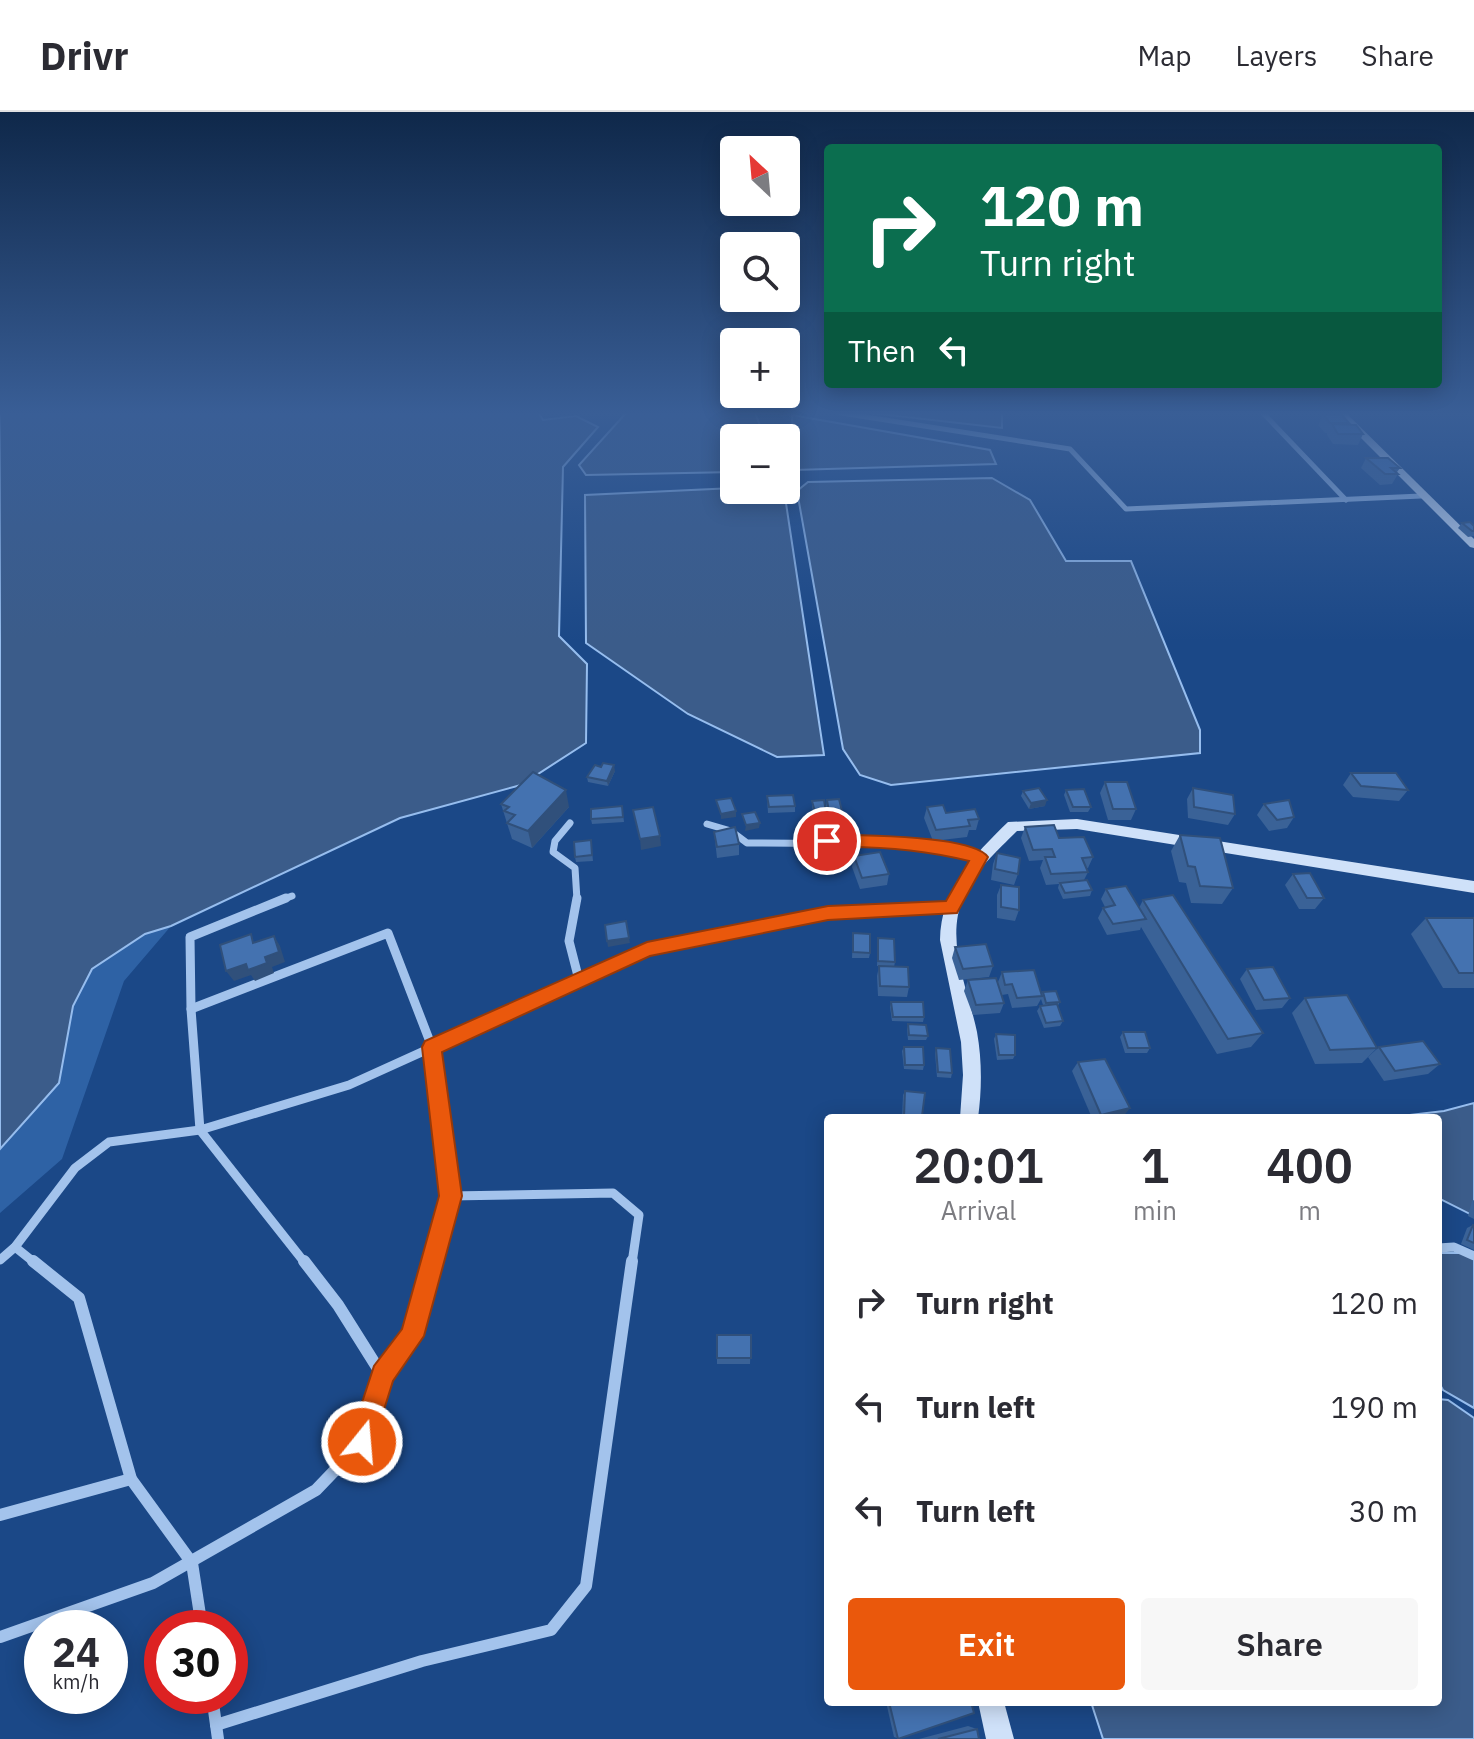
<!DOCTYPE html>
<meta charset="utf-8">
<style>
:root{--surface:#fff;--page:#f7f7f7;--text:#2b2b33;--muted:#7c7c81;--line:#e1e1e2;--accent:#ea580c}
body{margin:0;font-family:"IBM Plex Sans",sans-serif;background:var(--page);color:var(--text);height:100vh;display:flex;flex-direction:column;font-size:30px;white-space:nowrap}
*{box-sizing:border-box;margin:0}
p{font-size:26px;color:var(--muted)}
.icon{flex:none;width:44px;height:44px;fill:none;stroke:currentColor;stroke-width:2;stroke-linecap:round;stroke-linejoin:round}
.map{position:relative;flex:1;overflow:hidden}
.panel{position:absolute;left:824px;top:1002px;width:618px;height:592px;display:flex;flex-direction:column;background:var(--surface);border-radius:8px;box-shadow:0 4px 20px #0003}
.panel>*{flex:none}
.hud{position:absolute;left:824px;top:32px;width:618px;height:244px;border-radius:8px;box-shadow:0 4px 20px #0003;background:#0b6e4f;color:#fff;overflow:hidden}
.needle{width:52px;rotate:334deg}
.fabs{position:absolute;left:720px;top:24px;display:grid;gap:16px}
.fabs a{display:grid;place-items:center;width:80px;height:80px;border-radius:8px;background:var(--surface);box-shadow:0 4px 20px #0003;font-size:40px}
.speed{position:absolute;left:24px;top:1498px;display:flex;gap:16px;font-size:40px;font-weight:700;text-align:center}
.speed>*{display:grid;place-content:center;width:104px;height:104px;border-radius:50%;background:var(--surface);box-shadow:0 4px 20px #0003;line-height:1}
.speed small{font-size:20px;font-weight:400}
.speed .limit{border:12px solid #d22;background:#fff;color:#111}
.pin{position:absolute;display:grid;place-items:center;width:68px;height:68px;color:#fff;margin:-34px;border:4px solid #fff;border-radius:50%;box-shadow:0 2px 8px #0007}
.me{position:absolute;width:88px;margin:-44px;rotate:17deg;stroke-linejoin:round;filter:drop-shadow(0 0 6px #0008)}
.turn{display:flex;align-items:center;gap:28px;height:168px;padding:0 24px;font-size:36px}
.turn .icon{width:104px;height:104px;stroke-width:2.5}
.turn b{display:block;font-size:56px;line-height:68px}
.then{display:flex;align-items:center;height:76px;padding:0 24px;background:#0003;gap:16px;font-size:30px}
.eta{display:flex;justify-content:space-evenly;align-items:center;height:136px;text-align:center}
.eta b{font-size:48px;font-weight:600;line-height:56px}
.cta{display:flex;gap:16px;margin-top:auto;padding:16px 24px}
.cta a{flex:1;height:92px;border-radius:8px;background:var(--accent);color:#fff;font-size:32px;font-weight:600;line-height:92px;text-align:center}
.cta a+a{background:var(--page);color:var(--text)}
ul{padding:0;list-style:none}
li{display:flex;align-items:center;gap:24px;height:104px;padding:0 24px}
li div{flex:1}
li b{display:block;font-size:30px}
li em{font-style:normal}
header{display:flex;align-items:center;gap:48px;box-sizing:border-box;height:112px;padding:0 40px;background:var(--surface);border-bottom:2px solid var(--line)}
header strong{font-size:38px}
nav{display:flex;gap:44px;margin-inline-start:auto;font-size:28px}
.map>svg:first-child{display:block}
.green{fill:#2e62a5}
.water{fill:#3b5c8a;stroke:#96bdee;stroke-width:2}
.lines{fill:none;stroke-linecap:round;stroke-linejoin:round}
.street-far3{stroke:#a3c3ec;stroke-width:5}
.street-far2{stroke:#a3c3ec;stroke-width:7}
.street-far1{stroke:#a3c3ec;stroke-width:9}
.street{stroke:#a3c3ec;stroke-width:12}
.secondary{fill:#cfe1f9;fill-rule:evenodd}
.wall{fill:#3a6297}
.shaded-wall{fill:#30507b}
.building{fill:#4472b0;stroke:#30507b;stroke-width:2}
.route{fill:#ea580c;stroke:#983908;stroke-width:2}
</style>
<header>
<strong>Drivr</strong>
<nav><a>Map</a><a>Layers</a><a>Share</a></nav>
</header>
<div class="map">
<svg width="1474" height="1627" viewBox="0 0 1474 1627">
<rect width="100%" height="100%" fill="#1b4887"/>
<polygon class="green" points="171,814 124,869 62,1047 0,1101 0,1037 59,971 73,894 92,857 145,822"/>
<g class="water">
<polygon points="0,301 539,301 543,308 576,304 598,315 563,355 559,524 587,552 586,631 521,673 400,706 171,814 145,822 92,857 73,894 59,971 0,1037"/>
<polygon points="626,301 755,301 765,326 734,326 734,360 586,363 579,353"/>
<polygon points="871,301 1002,301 1002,316"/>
<polygon points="792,303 990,338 996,352 794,358"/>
<polygon points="992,366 1030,388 1066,449 1131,449 1200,618 1200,641 891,673 860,663 843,637 797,379 808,370"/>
<polygon points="734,376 784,378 824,643 777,645 688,602 586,531 585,383"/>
<polygon points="1474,991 1474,1104 1438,1086 1438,1006 1384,1006 1444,999"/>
<polygon points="1438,1141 1464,1141 1474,1147 1474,1296 1443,1278 1438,1269"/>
<polygon points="1438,1287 1448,1288 1474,1306 1474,1627 1103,1627 1091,1590 1438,1590"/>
</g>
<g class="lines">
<g class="street-far3">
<polyline points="841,301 1070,337 1126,397 1421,384"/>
<polyline points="1263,301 1346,388"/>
</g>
<g class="street-far2">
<polyline points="570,711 555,729 553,740 575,756 577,788"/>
<polyline points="707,712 731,719 747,731 893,732 980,745"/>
<polyline points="281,788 292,784"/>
</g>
<g class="street-far1">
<polyline points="286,786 190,825 191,897 200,1018 305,1151"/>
<polyline points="577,786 569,829 579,868"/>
<polyline points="191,897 388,821 432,935 450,1084 432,1151"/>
<polyline points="450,1084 613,1081 639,1103 632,1151"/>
<polyline points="15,1135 35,1151"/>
<polyline points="1438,1136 1454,1135 1474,1144"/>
<polyline points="0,1148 15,1135 75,1056 109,1030 200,1018 349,973 647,838 828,801 951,796"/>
</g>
<g class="street">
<polyline points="33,1149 79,1186 131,1367 192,1451 202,1516"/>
<polyline points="304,1149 338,1193 382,1263"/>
<polyline points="0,1403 131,1367"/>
<polyline points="0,1525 153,1471 316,1378 362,1330 382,1263 412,1224 432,1149"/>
<polyline points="212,1584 218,1627"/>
<polyline points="216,1613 422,1549 551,1518 586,1474 632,1149"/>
</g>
<g class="secondary">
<polygon points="1336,301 1346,301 1474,427 1474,436 1470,435"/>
<path d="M1077,707L1474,769V781L1077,717L1017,719C997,739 973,760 963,786C945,830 968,877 977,920C982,948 982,977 978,1006H960L963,963L961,930L940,828C941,777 973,744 1008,710Z"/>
<polygon points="978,1590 1004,1590 1014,1627 986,1627"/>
</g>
</g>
<g class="wall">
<polygon points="1323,303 1349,311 1348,313 1363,322 1358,333 1333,332 1327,323 1327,321 1325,321 1318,313"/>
<polygon points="1366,346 1400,356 1397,360 1398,362 1392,372 1380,373 1361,356"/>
<polygon points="1462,411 1474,414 1474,424 1468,425 1458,416"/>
<polygon points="615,659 608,674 588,670 587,665"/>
<polygon points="1351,661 1408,678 1399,689 1353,685 1343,673"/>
<polygon points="1105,670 1136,697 1131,708 1108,708 1100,681"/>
<polygon points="1193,676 1235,702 1228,713 1188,706 1187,687"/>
<polygon points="1066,678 1091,695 1088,700 1070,700 1064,683"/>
<polygon points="1023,679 1045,694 1029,697 1021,684"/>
<polygon points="767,684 795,694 795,700 768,701"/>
<polygon points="827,688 842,699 841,705 829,706 826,694"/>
<polygon points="812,689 826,700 826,705 814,706 812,694"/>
<polygon points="501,692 569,695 532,736 512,727"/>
<polygon points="1264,692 1294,705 1287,716 1269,719 1257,703"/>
<polygon points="622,694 624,710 592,712 591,707"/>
<polygon points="927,695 946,701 979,707 976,718 969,718 967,725 933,729 924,706"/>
<polygon points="1025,715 1059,726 1093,745 1088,756 1086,756 1088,760 1084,768 1092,778 1090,784 1063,787 1058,776 1059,772 1046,773 1040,756 1043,748 1029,749 1021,726"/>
<polygon points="714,720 739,732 739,743 717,746"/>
<polygon points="1180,723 1233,776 1222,792 1191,791 1186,771 1179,770 1171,739"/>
<polygon points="591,728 593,749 576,750 575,745"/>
<polygon points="997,741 1018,762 1014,773 991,768 993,752"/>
<polygon points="854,744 889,762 887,773 860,777 852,755"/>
<polygon points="1293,762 1324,786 1315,797 1299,797 1285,773"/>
<polygon points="1001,773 1019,798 1015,809 997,806 997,783"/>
<polygon points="1106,777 1139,796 1143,788 1263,921 1251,935 1217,942 1141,815 1140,818 1107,823 1098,806 1103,796 1105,795 1101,787"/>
<polygon points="1426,806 1474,806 1474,876 1443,876 1411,822"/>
<polygon points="853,821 870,841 869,846 852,846"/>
<polygon points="878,826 895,850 894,855 909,875 907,885 878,884 877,864 879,854 877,854"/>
<polygon points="955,835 993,854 989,865 959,868 952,846"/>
<polygon points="1247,857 1290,886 1282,896 1256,898 1240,867"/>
<polygon points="1002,860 1041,883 1043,880 1060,890 1057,895 1063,909 1060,914 1044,916 1037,899 1040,894 1043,893 1041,887 1037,894 1012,896 1008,882 1002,883 1004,891 1000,901 973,903 964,879 968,868 998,870"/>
<polygon points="1305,886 1377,936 1362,951 1315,952 1292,901"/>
<polygon points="891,890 924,905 923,910 892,909 890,895"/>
<polygon points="908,912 928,924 926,928 908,928 907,917"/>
<polygon points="1123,920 1150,936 1147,941 1125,941 1120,925"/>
<polygon points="996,922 1015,943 1013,947 997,948 994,927"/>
<polygon points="904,935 924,953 923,958 904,957 902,939"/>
<polygon points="1379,935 1440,952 1428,962 1384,969 1368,945"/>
<polygon points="936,936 952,961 951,966 937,965 935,941"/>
<polygon points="1078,950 1123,1005 1092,1006 1072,959"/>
<polygon points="905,979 925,981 922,1006 902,1006 903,983"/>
<polygon points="1474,1088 1474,1107 1468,1104 1472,1089"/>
<polygon points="1473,1113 1474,1113 1474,1138 1461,1132 1467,1116"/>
<polygon points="717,1223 751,1223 750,1252 717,1252"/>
<polygon points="886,1590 971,1590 900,1627 894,1625"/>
<polygon points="968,1614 977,1617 979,1627 919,1627"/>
</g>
<g class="shaded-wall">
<polygon points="614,653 615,659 608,674 607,669"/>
<polygon points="566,678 569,695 532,736 528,719"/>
<polygon points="1047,688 1045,694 1029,697 1031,691"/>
<polygon points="736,699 736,705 721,707 721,702"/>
<polygon points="760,711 759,716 745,719 746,713"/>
<polygon points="660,724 661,734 641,738 640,727"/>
<polygon points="274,824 280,834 285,850 272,855 274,861 255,869 251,863 234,869 226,859 265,845"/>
<polygon points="629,826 630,831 608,835 607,829"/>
<polygon points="1130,996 1123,1005 1098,1006 1101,1003"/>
</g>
<g class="building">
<polygon points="1323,303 1342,303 1349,311 1330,311"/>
<polygon points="1332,312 1356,313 1363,322 1338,322"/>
<polygon points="1366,346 1388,346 1400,356 1391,356 1398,362 1385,362"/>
<polygon points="1470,410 1474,414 1474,419 1472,419 1462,411"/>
<polygon points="603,651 614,653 607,669 587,665 595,653 601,655"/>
<polygon points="533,660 566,678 528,719 507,711 515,703 504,699 509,695 501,692"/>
<polygon points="1351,661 1396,661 1408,678 1361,674"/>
<polygon points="1105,670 1127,670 1136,697 1113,697"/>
<polygon points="1039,676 1047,688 1031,691 1023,679"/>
<polygon points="1193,676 1233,683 1235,702 1194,695"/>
<polygon points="1084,677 1091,695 1073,695 1066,678"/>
<polygon points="793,683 795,694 769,695 767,684"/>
<polygon points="731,686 736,699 721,702 716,688"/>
<polygon points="839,687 842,699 829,700 827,688"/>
<polygon points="824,688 826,700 815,700 812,689"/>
<polygon points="1289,688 1294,705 1277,708 1264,692"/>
<polygon points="943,693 946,701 975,697 979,707 968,708 970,714 936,718 927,695"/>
<polygon points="622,694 623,705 591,707 591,697"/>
<polygon points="653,695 660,724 640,727 633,698"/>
<polygon points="755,700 760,711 746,713 742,702"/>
<polygon points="1054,713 1059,726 1084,725 1093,745 1082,746 1088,760 1051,762 1045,745 1055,745 1052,737 1033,738 1025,715"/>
<polygon points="735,715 739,732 717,735 714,720"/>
<polygon points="1180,723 1220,726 1233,776 1200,774 1195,755 1188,754"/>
<polygon points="591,728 592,743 575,745 574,730"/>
<polygon points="880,740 889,762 862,766 854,744"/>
<polygon points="997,741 1020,746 1018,762 995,757"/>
<polygon points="1310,761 1324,786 1307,786 1293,762"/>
<polygon points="1087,768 1092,778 1065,781 1060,771"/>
<polygon points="1001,773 1019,775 1019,798 1001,795"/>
<polygon points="1126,774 1146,807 1113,812 1103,796 1115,793 1106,777"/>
<polygon points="1173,783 1263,921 1228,927 1143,788"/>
<polygon points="1426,806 1474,806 1474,861 1459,861"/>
<polygon points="626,809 629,826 607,829 605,813"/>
<polygon points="853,821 870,822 870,841 853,840"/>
<polygon points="251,822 253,831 274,824 279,840 265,845 267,851 248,858 246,852 226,859 220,833"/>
<polygon points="878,826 894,827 895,850 878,849"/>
<polygon points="986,832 993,854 963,857 955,835"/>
<polygon points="879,854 908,855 909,875 880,874"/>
<polygon points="1273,855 1290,886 1264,888 1247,857"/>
<polygon points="1034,858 1042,884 1017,886 1012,872 1005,873 1002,860"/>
<polygon points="996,866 1004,891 976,893 968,868"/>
<polygon points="1056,879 1060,890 1046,891 1043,880"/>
<polygon points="1347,883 1377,936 1330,938 1305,886"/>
<polygon points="891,890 923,890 924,905 893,905"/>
<polygon points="1057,892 1063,909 1046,911 1040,894"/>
<polygon points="908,912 926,913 928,924 909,923"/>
<polygon points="1123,920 1145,920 1150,936 1128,936"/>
<polygon points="996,922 1015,923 1015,943 999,943"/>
<polygon points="1423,929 1440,952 1395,959 1379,935"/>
<polygon points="904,935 923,935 924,953 905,953"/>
<polygon points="936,936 950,937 952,961 938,960"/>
<polygon points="1105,947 1130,996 1101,1003 1078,950"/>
<polygon points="905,979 925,981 922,1004 904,1005"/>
<polygon points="1473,1113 1474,1113 1474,1131 1467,1128"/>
<rect x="717" y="1223" width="34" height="23"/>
<polygon points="889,1590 971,1590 974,1601 898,1627"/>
<polygon points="977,1617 979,1627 938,1627"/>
</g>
<linearGradient id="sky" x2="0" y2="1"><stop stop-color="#0f284a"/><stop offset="0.57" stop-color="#395e96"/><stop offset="1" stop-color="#395e96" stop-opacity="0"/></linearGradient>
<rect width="1474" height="529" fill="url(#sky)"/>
<path class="route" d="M827,723C857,723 972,723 988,745L957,801L828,808L650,844L442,940L462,1084L424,1224L393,1269L371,1339L362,1343L352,1339L349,1330L374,1254L402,1217L439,1084L422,935L425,929L647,830L828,794L946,789L969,749C928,739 889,735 848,735C837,735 826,738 819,729Z"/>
</svg>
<div class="fabs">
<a><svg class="needle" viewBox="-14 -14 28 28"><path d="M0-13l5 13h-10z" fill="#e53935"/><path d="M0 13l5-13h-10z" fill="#7c7c81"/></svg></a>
<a><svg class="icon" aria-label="search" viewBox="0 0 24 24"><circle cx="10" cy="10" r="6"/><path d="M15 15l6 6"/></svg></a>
<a>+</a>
<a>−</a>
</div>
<div class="speed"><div>24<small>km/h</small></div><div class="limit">30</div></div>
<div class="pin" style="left:827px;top:729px;background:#d93025"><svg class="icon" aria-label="arrive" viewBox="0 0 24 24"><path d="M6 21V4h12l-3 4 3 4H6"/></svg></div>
<svg class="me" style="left:362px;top:1330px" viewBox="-20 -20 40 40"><circle r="17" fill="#ea580c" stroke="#fff" stroke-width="3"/><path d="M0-11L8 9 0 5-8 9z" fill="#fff"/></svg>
<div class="hud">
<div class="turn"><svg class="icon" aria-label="right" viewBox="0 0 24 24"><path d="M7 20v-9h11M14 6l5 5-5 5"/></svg><div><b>120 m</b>Turn right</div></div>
<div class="then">Then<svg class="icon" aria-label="left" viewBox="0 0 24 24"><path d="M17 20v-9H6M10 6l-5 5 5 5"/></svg></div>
</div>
<section class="panel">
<div class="eta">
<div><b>20:01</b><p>Arrival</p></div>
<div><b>1</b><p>min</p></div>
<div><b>400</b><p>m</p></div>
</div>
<ul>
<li><svg class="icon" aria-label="right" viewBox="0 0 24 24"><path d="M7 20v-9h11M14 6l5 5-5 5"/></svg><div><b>Turn right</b></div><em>120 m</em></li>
<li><svg class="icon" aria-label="left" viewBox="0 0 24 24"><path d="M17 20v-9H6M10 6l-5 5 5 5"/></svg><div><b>Turn left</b></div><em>190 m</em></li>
<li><svg class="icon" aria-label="left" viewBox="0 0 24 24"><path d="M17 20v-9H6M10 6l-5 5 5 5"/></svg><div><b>Turn left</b></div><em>30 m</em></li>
</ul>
<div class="cta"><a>Exit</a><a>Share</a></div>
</section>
</div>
